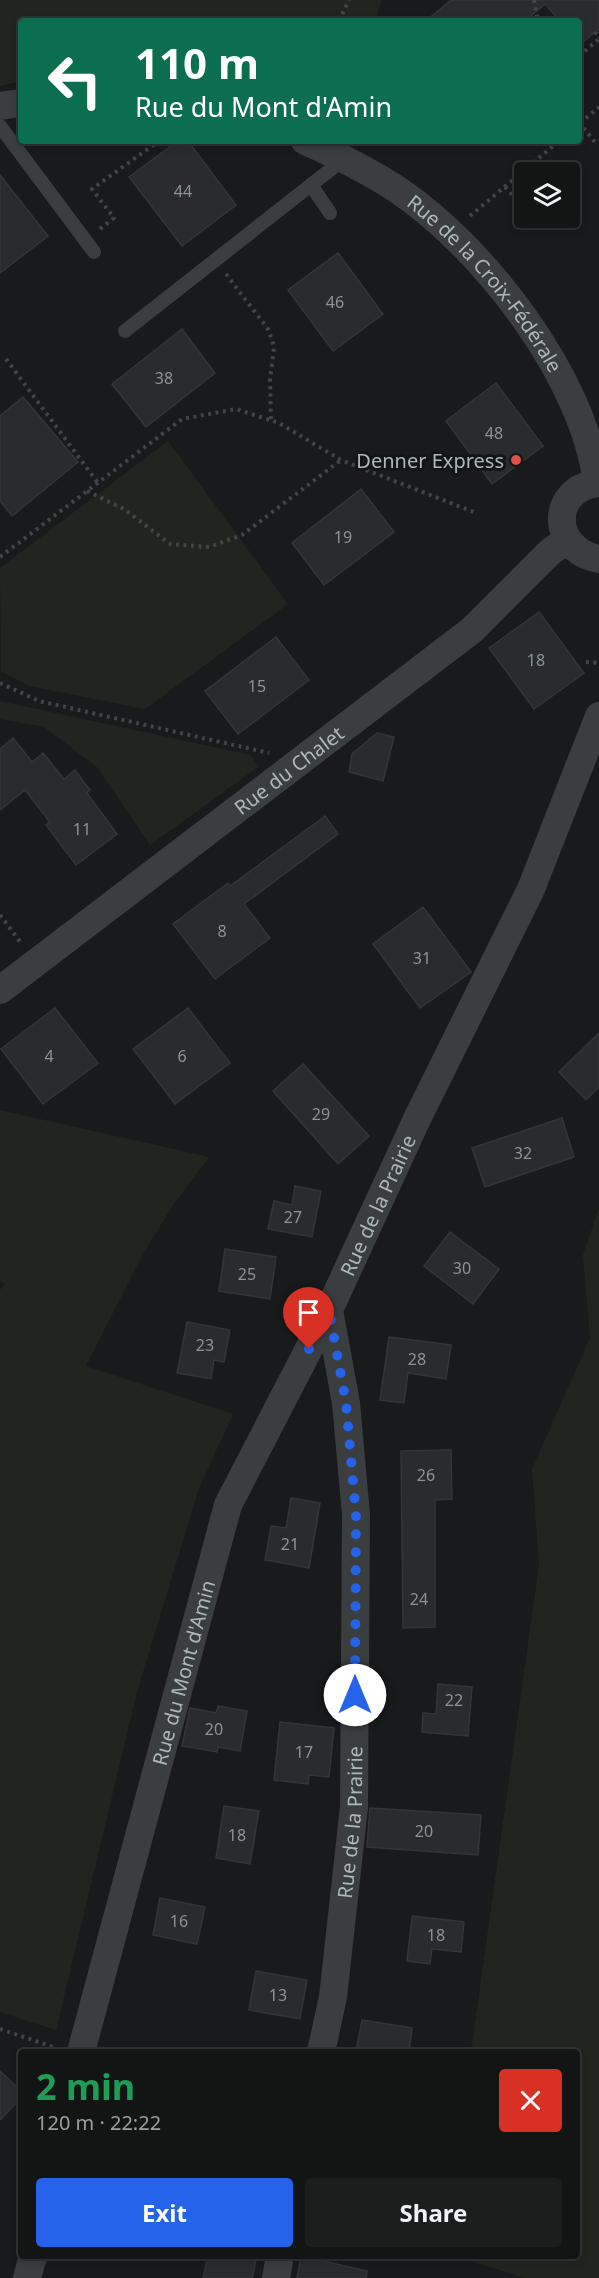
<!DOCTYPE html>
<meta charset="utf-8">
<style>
:root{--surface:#131414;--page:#1c1d1d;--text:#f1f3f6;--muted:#9d9ea0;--line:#323334;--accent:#2563eb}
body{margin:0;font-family:"Noto Sans",sans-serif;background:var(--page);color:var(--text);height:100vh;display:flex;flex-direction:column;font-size:22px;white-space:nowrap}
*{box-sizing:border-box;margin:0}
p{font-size:20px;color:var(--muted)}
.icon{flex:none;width:33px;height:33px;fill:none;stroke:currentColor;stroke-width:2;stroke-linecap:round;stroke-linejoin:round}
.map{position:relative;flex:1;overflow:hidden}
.sheet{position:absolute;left:18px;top:2049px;width:562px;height:210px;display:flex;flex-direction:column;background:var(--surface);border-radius:6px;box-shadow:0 3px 9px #0003,0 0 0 2px var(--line)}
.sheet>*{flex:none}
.top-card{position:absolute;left:18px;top:18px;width:564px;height:126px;border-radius:6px;box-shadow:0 3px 9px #0003,0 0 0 2px var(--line);background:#0b6e4f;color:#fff;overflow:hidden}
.tools{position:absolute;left:514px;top:162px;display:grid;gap:12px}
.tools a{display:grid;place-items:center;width:66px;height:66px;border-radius:6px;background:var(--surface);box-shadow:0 3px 9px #0003,0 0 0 2px var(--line);font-size:30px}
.pin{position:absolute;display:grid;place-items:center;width:51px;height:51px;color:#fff;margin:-62px -26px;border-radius:50% 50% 50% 0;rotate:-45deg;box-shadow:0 0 6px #0007}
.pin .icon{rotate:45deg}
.me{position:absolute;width:66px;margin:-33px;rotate:0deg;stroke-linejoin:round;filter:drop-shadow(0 0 4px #0008)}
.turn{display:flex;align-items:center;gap:21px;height:126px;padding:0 18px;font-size:27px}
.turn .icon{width:78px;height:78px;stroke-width:2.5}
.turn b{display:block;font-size:42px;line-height:51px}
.round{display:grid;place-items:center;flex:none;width:63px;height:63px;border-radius:6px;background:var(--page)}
.summary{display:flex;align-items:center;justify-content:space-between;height:102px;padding:0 18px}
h1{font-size:36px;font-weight:700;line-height:45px;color:#1e9e55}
.action{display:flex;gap:12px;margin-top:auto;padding:12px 18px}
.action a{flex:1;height:69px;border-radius:6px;background:var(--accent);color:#fff;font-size:24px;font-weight:700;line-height:69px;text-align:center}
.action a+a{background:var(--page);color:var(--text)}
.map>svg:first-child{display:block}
.green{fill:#22251f}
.building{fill:#292b2c;stroke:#333537;stroke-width:1.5}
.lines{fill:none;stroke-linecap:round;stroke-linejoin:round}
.path{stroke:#404646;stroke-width:4;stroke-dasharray:3 4.5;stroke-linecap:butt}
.lane{stroke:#3a3e3f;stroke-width:14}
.street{stroke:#3a3e3f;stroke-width:28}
.route{stroke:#2563eb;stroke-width:10;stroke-dasharray:0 18}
.poi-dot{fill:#e25149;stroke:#141516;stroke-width:2}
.labels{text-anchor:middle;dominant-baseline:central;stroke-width:6;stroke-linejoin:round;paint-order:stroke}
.number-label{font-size:16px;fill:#8b9596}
.street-label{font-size:20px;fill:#acb8b9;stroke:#141516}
.poi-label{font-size:20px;fill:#acb8b9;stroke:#141516;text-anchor:end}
</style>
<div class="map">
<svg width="599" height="2278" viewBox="0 0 599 2278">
<rect width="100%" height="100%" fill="#191a1b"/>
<g class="green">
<polygon points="0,0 382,0 375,21 21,21 21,81 0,86"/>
<polygon points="168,441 288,604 145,709 29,686 1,671 0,568"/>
<polygon points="0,701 251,755 258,767 150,845 97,767 44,727 0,719"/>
<polygon points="0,1110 209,1157 173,1205 144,1252 86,1366 233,1414 199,1488 137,1692 56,2030 0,2012 0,1290 5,1284 0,1280"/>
<polygon points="599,1208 599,2278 525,2278 467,2260 463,2256 578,2256 578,2052 471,2052 539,1565 532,1469 590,1338 583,1255"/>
</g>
<g class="building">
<polygon points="451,0 599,0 599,29 579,45 579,21 560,21 545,4 525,21 426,21"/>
<polygon points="178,141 188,141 236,205 182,246 129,177"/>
<polygon points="0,175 48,236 0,273"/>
<polygon points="338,253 383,314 333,351 288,290"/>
<polygon points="182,329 215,373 146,427 112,384"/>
<polygon points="496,383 543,446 492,484 446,421"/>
<polygon points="23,397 78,462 12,516 0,501 0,416"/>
<polygon points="361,489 394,532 324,585 292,543"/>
<polygon points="539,612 584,673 534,709 489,648"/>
<polygon points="276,637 309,680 238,734 205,691"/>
<polygon points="377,733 394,737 383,781 349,772 352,754"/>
<polygon points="13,738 32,762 43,753 64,779 75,770 90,790 87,793 117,834 76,865 46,825 50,822 25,790 0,810 0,749"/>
<polygon points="325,816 338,834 244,904 270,938 215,979 173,924 228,883 230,886"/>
<polygon points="423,907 471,972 420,1008 373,944"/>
<polygon points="55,1008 98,1063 43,1104 1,1049"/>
<polygon points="188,1008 230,1063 175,1104 133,1049"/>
<polygon points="599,1033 599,1087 586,1100 559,1072"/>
<polygon points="303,1064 369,1136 338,1164 273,1091"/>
<polygon points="562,1118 574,1157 485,1187 472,1148"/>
<polygon points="295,1186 321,1191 312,1237 268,1229 274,1201 292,1205"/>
<polygon points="450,1232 499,1269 473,1304 424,1266"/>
<polygon points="225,1249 276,1257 270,1299 219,1291"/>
<polygon points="187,1322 230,1330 224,1362 214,1360 211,1379 177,1373"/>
<polygon points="389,1337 451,1345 446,1379 408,1373 404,1403 380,1400"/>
<polygon points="451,1450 452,1499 435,1500 435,1627 403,1628 401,1451"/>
<polygon points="291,1498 320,1503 309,1568 265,1560 271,1526 286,1528"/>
<polygon points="438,1684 472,1687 468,1736 422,1732 423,1713 436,1714"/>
<polygon points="218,1706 247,1711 240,1751 218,1747 217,1752 182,1746 190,1708 216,1713"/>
<polygon points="280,1722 334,1728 329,1777 309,1775 308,1784 274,1780"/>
<polygon points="224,1806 259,1811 250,1864 216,1858"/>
<polygon points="370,1808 481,1815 478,1855 367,1847"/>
<polygon points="160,1898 205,1907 197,1944 153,1935"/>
<polygon points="412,1916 464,1922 461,1952 432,1949 430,1964 407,1961"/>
<polygon points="256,1971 307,1980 300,2019 249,2010"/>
<polygon points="362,2020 412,2028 409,2052 356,2052"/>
<polygon points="0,2071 21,2091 21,2098 0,2120"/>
<polygon points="208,2256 257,2256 252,2278 203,2278"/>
<polygon points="301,2256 367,2271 366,2278 297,2278"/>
</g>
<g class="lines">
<g class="path">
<polyline points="534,0 538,21"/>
<polyline points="339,21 349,0"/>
<polyline points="595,32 599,37"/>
<polyline points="579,56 599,39"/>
<polyline points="579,122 597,145"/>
<polyline points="580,123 599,107"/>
<polyline points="505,187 517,200 525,202"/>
<polyline points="470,216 559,141"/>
<polyline points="100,229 114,218 92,189 159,141"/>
<polyline points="226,274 268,329 272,340 274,348 270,380 271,420"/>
<polyline points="6,359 98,483"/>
<polyline points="87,491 124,509 170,544 209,547 242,535 341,460"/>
<polyline points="0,557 182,419 236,409 279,423 341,460 476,513"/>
<polyline points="586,662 599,663"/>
<polyline points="0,683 39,701 269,753"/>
<polyline points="0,915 21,943"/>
<polyline points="0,2029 56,2048"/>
</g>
<g class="lane">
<polyline points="0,126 94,252"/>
<polyline points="311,185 330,213"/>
<polyline points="125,331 344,159"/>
</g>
<g class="street">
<polyline points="0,106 21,103"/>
<path id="s1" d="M305,141C337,155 369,171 398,190C485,249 584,378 597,483"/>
<path d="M599,483C549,488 550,550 599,559"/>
<path id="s2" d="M0,990L472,630L550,552L567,540"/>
<path id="s3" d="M81,2052L228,1505L329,1310"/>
<path id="s4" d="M321,2052L333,1997L354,1807L356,1515L346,1403L329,1310L417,1119L531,889L599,716"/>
<polyline points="27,2278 33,2256"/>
<polyline points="276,2278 280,2256"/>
</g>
</g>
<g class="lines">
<polyline class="route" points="309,1349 329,1310 346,1403 356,1515 355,1695"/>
</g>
<circle class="poi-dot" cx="516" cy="460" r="6"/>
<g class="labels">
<g class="number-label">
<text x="183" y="191">44</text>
<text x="335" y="302">46</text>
<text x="164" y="378">38</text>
<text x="494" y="433">48</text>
<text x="343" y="537">19</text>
<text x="536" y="660">18</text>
<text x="257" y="686">15</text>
<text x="82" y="829">11</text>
<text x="222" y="931">8</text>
<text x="422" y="958">31</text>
<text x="49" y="1056">4</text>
<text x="182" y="1056">6</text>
<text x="321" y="1114">29</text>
<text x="523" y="1153">32</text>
<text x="293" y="1217">27</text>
<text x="462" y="1268">30</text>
<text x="247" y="1274">25</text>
<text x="205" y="1345">23</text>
<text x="417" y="1359">28</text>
<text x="426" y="1475">26</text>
<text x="290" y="1544">21</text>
<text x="419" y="1599">24</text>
<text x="454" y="1700">22</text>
<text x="214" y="1729">20</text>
<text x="304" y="1752">17</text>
<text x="424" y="1831">20</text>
<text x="237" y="1835">18</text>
<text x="179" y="1921">16</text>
<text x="436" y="1935">18</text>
<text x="278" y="1995">13</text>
</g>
<g class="street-label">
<text stroke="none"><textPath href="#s1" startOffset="234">Rue de la Croix-Fédérale</textPath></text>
<text stroke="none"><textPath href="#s2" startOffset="363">Rue du Chalet</textPath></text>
<text stroke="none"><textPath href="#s4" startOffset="862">Rue de la Prairie</textPath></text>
<text stroke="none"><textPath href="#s3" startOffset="393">Rue du Mont d'Amin</textPath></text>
<text stroke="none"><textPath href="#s4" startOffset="232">Rue de la Prairie</textPath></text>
</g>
<g class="poi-label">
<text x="504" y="460">Denner Express</text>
</g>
</g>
</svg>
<div class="tools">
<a><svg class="icon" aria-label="layers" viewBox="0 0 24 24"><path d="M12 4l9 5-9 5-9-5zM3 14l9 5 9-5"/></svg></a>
</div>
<div class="pin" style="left:309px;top:1349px;background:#d93025"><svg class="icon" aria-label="arrive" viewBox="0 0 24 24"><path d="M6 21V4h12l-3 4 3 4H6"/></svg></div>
<svg class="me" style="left:355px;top:1695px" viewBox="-20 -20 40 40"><circle r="19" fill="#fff"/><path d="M0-13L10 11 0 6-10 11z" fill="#2563eb"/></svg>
<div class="top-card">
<div class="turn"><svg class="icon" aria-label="left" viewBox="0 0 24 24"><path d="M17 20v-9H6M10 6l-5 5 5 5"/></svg><div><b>110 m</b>Rue du Mont d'Amin</div></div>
</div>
<section class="sheet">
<div class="summary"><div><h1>2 min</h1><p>120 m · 22:22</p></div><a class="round" style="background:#d93025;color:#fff"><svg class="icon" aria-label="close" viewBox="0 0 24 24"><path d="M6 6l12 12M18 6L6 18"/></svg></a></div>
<div class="action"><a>Exit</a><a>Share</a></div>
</section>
</div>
